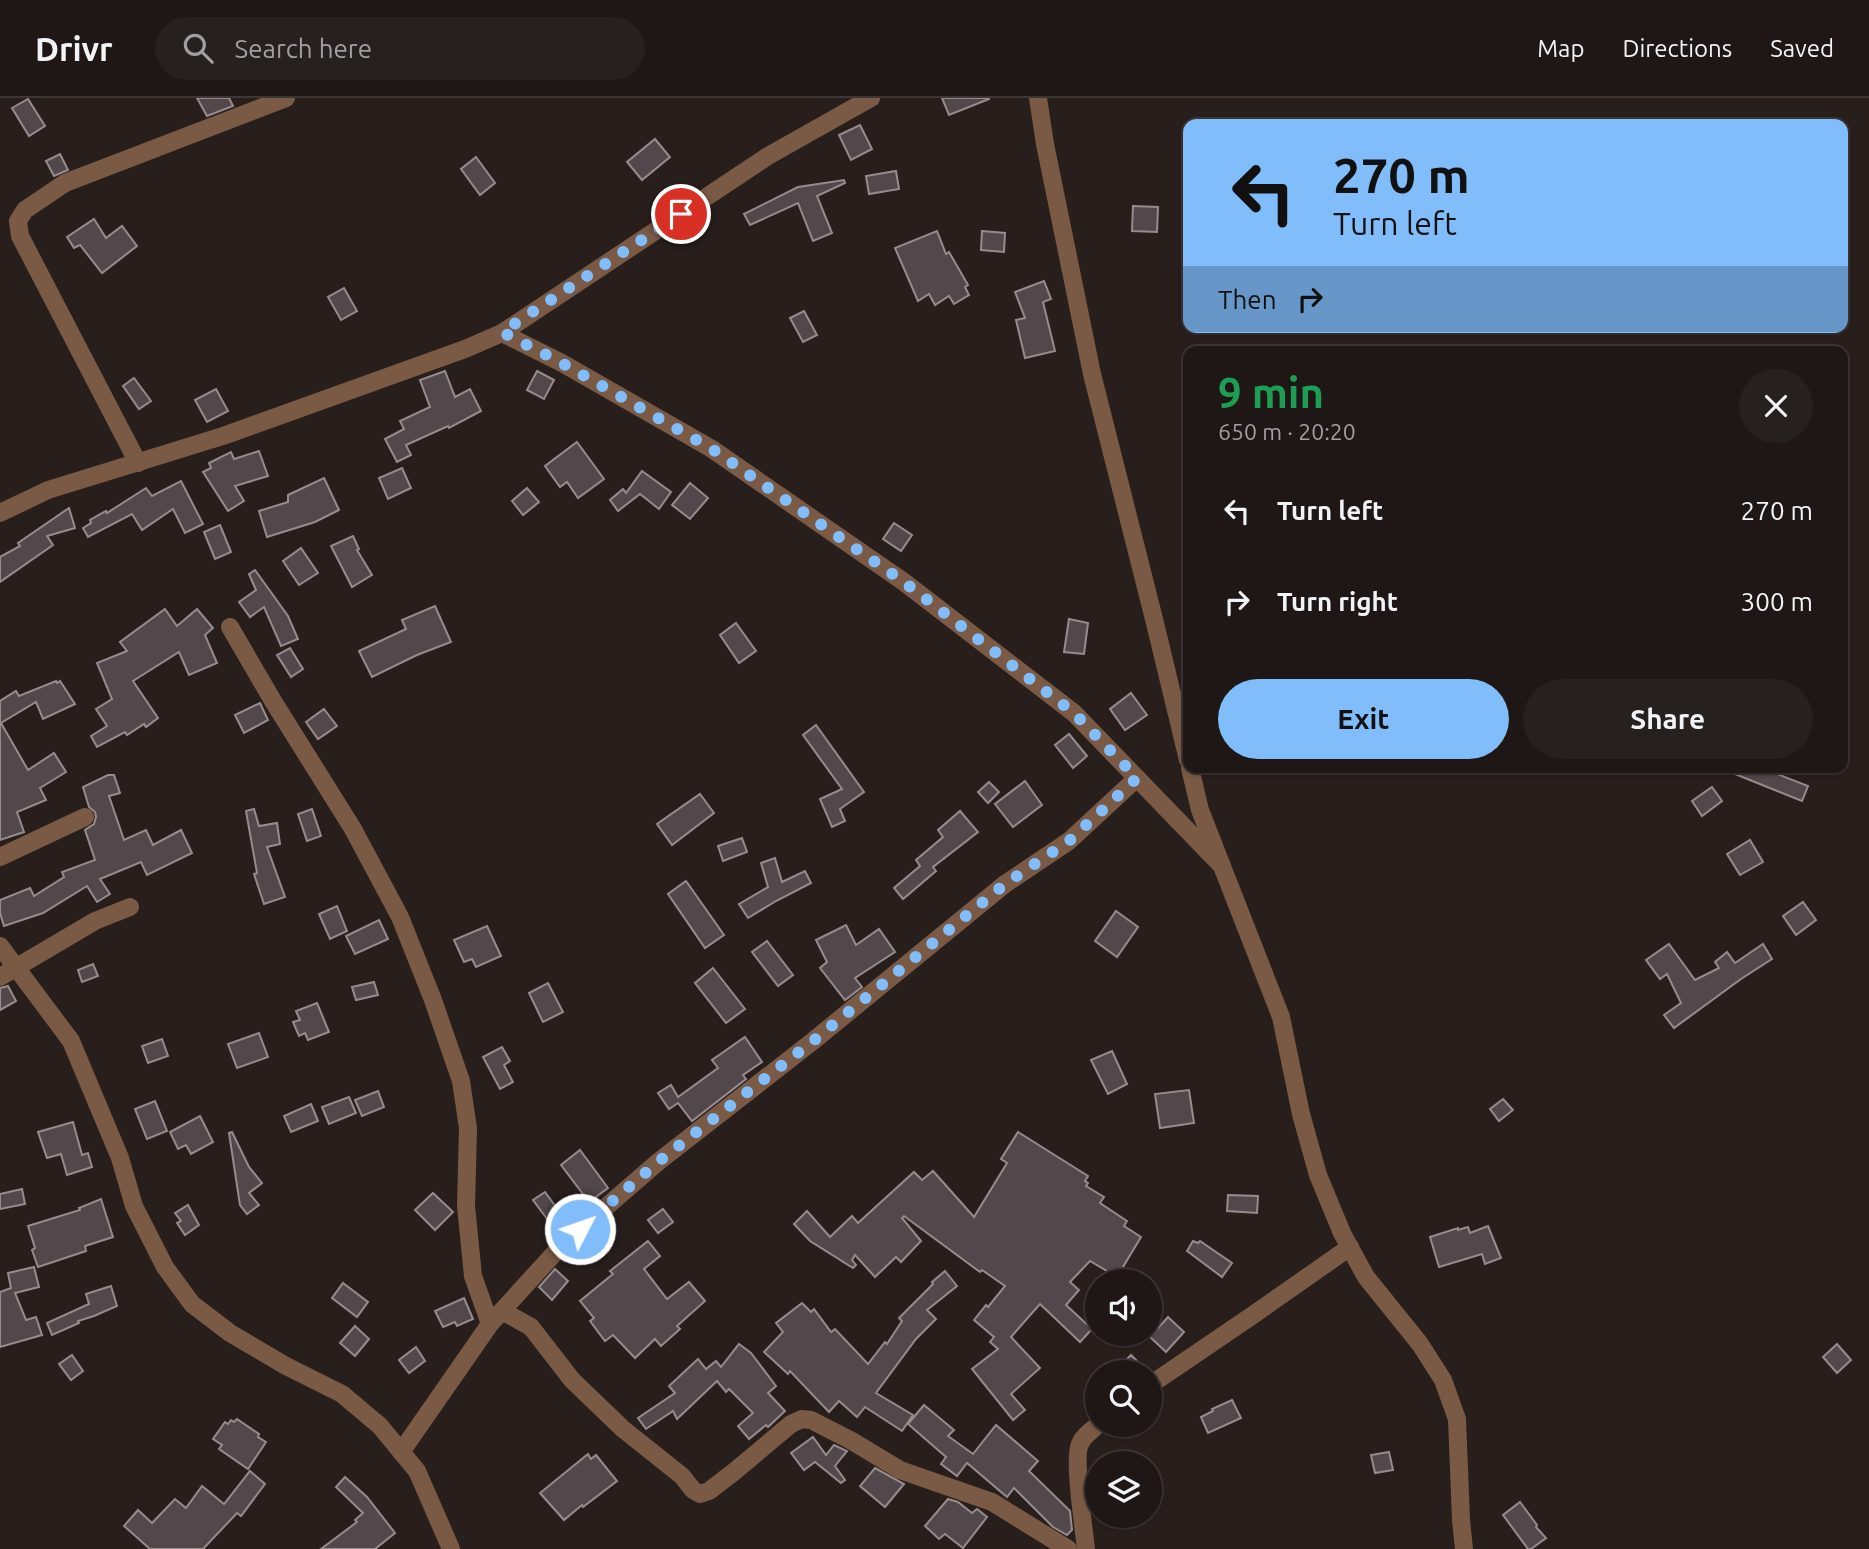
<!DOCTYPE html>
<meta charset="utf-8">
<style>
:root{--surface:#1e1716;--page:#26201f;--text:#f1f3f6;--muted:#a19fa1;--line:#3c3635;--accent:#80bdfa}
body{margin:0;font-family:Ubuntu,sans-serif;background:var(--page);color:var(--text);height:100vh;display:flex;flex-direction:column;font-size:26px;white-space:nowrap}
*{box-sizing:border-box;margin:0}
p{font-size:23px;color:var(--muted)}
.icon{flex:none;width:38px;height:38px;fill:none;stroke:currentColor;stroke-width:2;stroke-linecap:round;stroke-linejoin:round}
.map{position:relative;flex:1;overflow:hidden}
.details{position:absolute;left:1183px;top:248px;width:665px;height:427px;display:flex;flex-direction:column;background:var(--surface);border-radius:14px;box-shadow:0 2px 5px #0004,0 0 0 2px var(--line)}
.details>*{flex:none}
.top-card{position:absolute;left:1183px;top:21px;width:665px;height:214px;border-radius:14px;box-shadow:0 2px 5px #0004,0 0 0 2px var(--line);background:#80bdfa;color:#111;overflow:hidden}
.controls{position:absolute;left:1085px;top:1171px;display:grid;gap:14px}
.controls a{display:grid;place-items:center;width:77px;height:77px;border-radius:50%;background:var(--surface);box-shadow:0 2px 5px #0004,0 0 0 2px var(--line);font-size:35px}
.pin{position:absolute;display:grid;place-items:center;width:60px;height:60px;color:#fff;margin:-30px;border:4px solid #fff;border-radius:50%;box-shadow:0 2px 7px #0007}
.me{position:absolute;width:77px;margin:-38px;rotate:49deg;stroke-linejoin:round;filter:drop-shadow(0 0 5px #0008)}
.turn{display:flex;align-items:center;gap:24px;height:147px;padding:0 35px;font-size:32px}
.turn .icon{width:91px;height:91px;stroke-width:2.5}
.turn b{display:block;font-size:49px;line-height:60px}
.then{display:flex;align-items:center;height:66px;padding:0 35px;background:#0003;gap:14px;font-size:26px}
.round{display:grid;place-items:center;flex:none;width:74px;height:74px;border-radius:37px;background:var(--page)}
.headline{display:flex;align-items:center;justify-content:space-between;height:119px;padding:0 35px}
h1{font-size:42px;font-weight:700;line-height:52px;color:#1e9e55}
.action{display:flex;gap:14px;margin-top:auto;padding:14px 35px}
.action a{flex:1;height:80px;border-radius:42px;background:var(--accent);color:#111;font-size:28px;font-weight:700;line-height:80px;text-align:center}
.action a+a{background:var(--page);color:var(--text)}
ul{padding:0;list-style:none}
li{display:flex;align-items:center;gap:21px;height:91px;padding:0 35px}
li div{flex:1}
li b{display:block;font-size:26px}
li em{font-style:normal}
header{display:flex;align-items:center;gap:42px;box-sizing:border-box;height:98px;padding:0 35px;background:var(--surface);border-bottom:2px solid var(--line)}
header strong{font-size:33px}
nav{display:flex;gap:38px;margin-inline-start:auto;font-size:24px}
.search{width:490px;height:63px;background:var(--page);display:flex;align-items:center;gap:18px;box-sizing:border-box;padding:0 24px;border-radius:38px;color:var(--muted);font-size:26px}
.map>svg:first-child{display:block}
.building{fill:#52474a;stroke:#978b8e;stroke-width:2}
.lines{fill:none;stroke-linecap:round;stroke-linejoin:round}
.minor{stroke:#7a5a44;stroke-width:18}
.route{stroke:#80bdfa;stroke-width:12;stroke-dasharray:0 21.6}
</style>
<header>
<strong>Drivr</strong>
<div class="search"><svg class="icon" aria-label="search" viewBox="0 0 24 24"><circle cx="10" cy="10" r="6"/><path d="M15 15l6 6"/></svg>Search here</div>
<nav><a>Map</a><a>Directions</a><a>Saved</a></nav>
</header>
<div class="map">
<svg width="1869" height="1451" viewBox="0 0 1869 1451">
<rect width="100%" height="100%" fill="#281f1d"/>
<g class="building">
<polygon points="197,0 229,0 233,8 207,18"/>
<polygon points="942,0 989,0 989,1 949,17"/>
<polygon points="28,1 45,28 29,38 12,10"/>
<polygon points="860,27 872,51 851,62 839,37"/>
<polygon points="655,41 670,59 642,82 627,64"/>
<polygon points="60,56 68,72 54,78 46,63"/>
<polygon points="476,59 495,85 480,97 461,71"/>
<polygon points="896,73 899,91 869,96 866,78"/>
<polygon points="844,82 845,85 817,98 832,135 813,143 798,105 750,127 744,116 798,89"/>
<polygon points="1133,108 1158,109 1157,134 1132,133"/>
<polygon points="94,121 106,140 122,128 137,148 102,175 80,147 74,150 67,139"/>
<polygon points="937,133 946,156 949,154 968,187 965,189 969,197 954,206 949,198 935,207 929,196 918,203 895,150"/>
<polygon points="982,133 1005,135 1004,154 981,152"/>
<polygon points="1044,183 1051,201 1043,204 1055,253 1025,260 1016,222 1025,220 1015,194"/>
<polygon points="344,190 357,213 341,222 328,199"/>
<polygon points="804,213 817,237 803,244 790,220"/>
<polygon points="445,273 455,299 470,291 481,313 449,330 448,328 406,347 411,357 397,364 385,341 404,331 400,323 430,309 420,282"/>
<polygon points="537,273 554,282 544,301 527,292"/>
<polygon points="134,280 151,303 139,311 123,288"/>
<polygon points="216,291 228,313 207,324 195,302"/>
<polygon points="577,344 604,381 578,400 567,384 560,389 545,368"/>
<polygon points="259,353 268,378 235,388 244,403 228,413 203,374 211,370 209,365 231,354 234,361"/>
<polygon points="402,370 411,390 388,401 379,380"/>
<polygon points="642,373 671,394 659,411 640,396 618,413 610,402 623,391 626,395"/>
<polygon points="324,380 339,412 315,424 267,439 259,413 288,404 288,397"/>
<polygon points="181,383 203,426 185,435 173,411 142,432 132,416 88,439 83,430 91,425 90,422 106,413 107,415 146,390 152,398"/>
<polygon points="690,385 708,400 690,421 672,407"/>
<polygon points="527,390 539,404 523,417 512,403"/>
<polygon points="69,410 75,430 47,438 53,447 0,484 0,459 20,448 18,445"/>
<polygon points="894,425 912,437 901,453 883,441"/>
<polygon points="220,427 231,454 215,461 204,434"/>
<polygon points="353,438 359,451 357,452 372,477 352,489 331,448"/>
<polygon points="301,450 318,475 299,487 283,463"/>
<polygon points="255,472 288,518 298,541 281,548 264,509 250,519 239,504 256,492 249,476"/>
<polygon points="435,508 451,544 417,557 372,579 359,553 406,531 402,522"/>
<polygon points="165,511 177,528 197,511 213,530 205,537 217,565 189,577 179,554 133,583 158,620 146,629 144,626 127,637 125,634 97,649 91,638 107,628 96,611 112,601 97,565 127,553 120,544"/>
<polygon points="1069,521 1088,525 1084,556 1064,554"/>
<polygon points="736,525 756,553 739,565 720,537"/>
<polygon points="290,550 303,571 291,579 277,557"/>
<polygon points="56,583 57,585 60,583 75,606 43,621 36,604 1,625 28,672 54,655 66,674 40,690 46,702 17,714 24,734 0,742 0,603 16,593 19,598"/>
<polygon points="1131,595 1147,617 1125,632 1110,611"/>
<polygon points="260,605 268,622 244,635 235,617"/>
<polygon points="324,611 337,628 318,641 306,624"/>
<polygon points="816,627 864,694 840,711 845,723 832,729 820,701 842,691 803,637"/>
<polygon points="1069,636 1087,658 1073,670 1055,647"/>
<polygon points="1720,670 1762,670 1808,688 1802,703"/>
<polygon points="108,677 114,677 120,695 109,698 124,742 146,732 153,747 181,732 192,755 147,777 141,764 100,781 110,796 97,804 87,788 43,815 4,828 0,815 0,802 30,790 34,798 64,779 62,774 95,762 85,732 94,726 96,719 95,714 89,709 83,689"/>
<polygon points="1025,683 1042,707 1013,729 995,706"/>
<polygon points="989,684 999,694 988,705 978,694"/>
<polygon points="1712,689 1722,703 1702,718 1692,703"/>
<polygon points="700,696 714,715 672,747 657,726"/>
<polygon points="254,711 259,728 277,725 280,746 267,749 285,799 264,806 254,776 257,775 246,713"/>
<polygon points="312,711 321,738 307,743 298,716"/>
<polygon points="960,713 978,734 933,769 936,773 903,801 894,790 920,768 916,762 943,739 938,732"/>
<polygon points="742,740 747,754 723,763 718,748"/>
<polygon points="1750,742 1763,764 1740,777 1727,756"/>
<polygon points="775,760 782,784 805,773 811,785 776,803 748,820 739,806 768,789 761,765"/>
<polygon points="686,783 724,837 705,850 668,796"/>
<polygon points="1803,804 1816,822 1796,837 1783,818"/>
<polygon points="337,808 347,833 330,841 319,816"/>
<polygon points="1116,813 1138,829 1117,859 1095,843"/>
<polygon points="379,822 388,841 355,856 346,838"/>
<polygon points="846,827 856,847 879,831 895,854 855,880 862,889 845,902 820,870 827,864 816,842"/>
<polygon points="487,828 501,858 476,869 472,861 464,864 454,842"/>
<polygon points="767,843 793,877 778,888 752,854"/>
<polygon points="1669,846 1695,882 1719,870 1715,864 1727,854 1735,865 1763,846 1772,861 1741,881 1674,930 1664,917 1681,905 1667,876 1660,881 1646,862"/>
<polygon points="93,866 98,878 82,884 78,872"/>
<polygon points="713,870 745,911 726,925 695,885"/>
<polygon points="374,884 378,897 356,902 352,889"/>
<polygon points="548,885 563,914 543,924 529,895"/>
<polygon points="8,888 16,903 0,912 0,890"/>
<polygon points="317,905 329,934 308,942 305,935 299,938 293,924 300,922 296,913"/>
<polygon points="259,935 268,959 237,970 228,946"/>
<polygon points="745,939 762,964 743,977 746,981 692,1023 678,1005 669,1011 658,995 671,987 678,999 718,970 712,962"/>
<polygon points="162,941 168,958 148,965 142,948"/>
<polygon points="502,949 510,963 504,967 513,984 500,991 483,959"/>
<polygon points="1112,953 1127,986 1108,996 1091,962"/>
<polygon points="1189,992 1194,1025 1160,1030 1155,996"/>
<polygon points="378,993 384,1009 362,1018 355,1002"/>
<polygon points="349,999 356,1015 329,1026 322,1009"/>
<polygon points="1503,1001 1513,1012 1499,1023 1490,1011"/>
<polygon points="155,1003 167,1033 147,1041 135,1011"/>
<polygon points="311,1006 318,1023 291,1034 284,1018"/>
<polygon points="200,1018 213,1044 191,1056 186,1047 178,1051 170,1034"/>
<polygon points="73,1024 82,1057 88,1055 92,1069 67,1077 61,1056 47,1060 38,1034"/>
<polygon points="232,1034 249,1069 262,1085 249,1095 259,1107 247,1116 240,1107 229,1035"/>
<polygon points="1018,1034 1088,1078 1085,1083 1088,1085 1086,1088 1104,1099 1100,1105 1127,1123 1124,1128 1141,1139 1117,1179 1090,1163 1070,1184 1079,1192 1066,1207 1092,1231 1080,1244 1040,1206 1011,1239 1040,1270 1011,1296 1025,1312 1013,1322 972,1271 998,1251 990,1244 994,1239 974,1222 986,1207 988,1209 1005,1188 982,1172 980,1174 904,1118 902,1120 921,1143 901,1164 896,1159 875,1179 855,1157 852,1162 856,1167 853,1170 810,1143 794,1126 807,1113 830,1139 852,1118 858,1125 914,1074 922,1082 933,1073 974,1119 1007,1065 1001,1061"/>
<polygon points="580,1052 608,1090 589,1104 561,1067"/>
<polygon points="22,1091 25,1106 0,1111 0,1096"/>
<polygon points="545,1094 559,1113 547,1121 533,1102"/>
<polygon points="433,1095 453,1114 435,1132 415,1112"/>
<polygon points="1228,1097 1258,1098 1257,1115 1227,1113"/>
<polygon points="101,1101 113,1139 85,1148 86,1153 38,1169 32,1152 35,1150 28,1128 80,1112 79,1110"/>
<polygon points="188,1107 199,1127 185,1137 177,1125 181,1123 175,1115"/>
<polygon points="663,1111 673,1124 658,1135 648,1122"/>
<polygon points="1488,1128 1501,1160 1485,1166 1482,1156 1439,1169 1430,1139 1458,1130 1458,1132 1468,1129 1470,1135"/>
<polygon points="648,1143 660,1158 644,1171 667,1201 689,1184 705,1203 677,1228 680,1231 661,1248 655,1241 635,1260 613,1237 605,1243 590,1223 594,1220 580,1203 613,1176 610,1173"/>
<polygon points="1193,1143 1198,1145 1200,1143 1232,1165 1222,1179 1187,1153"/>
<polygon points="34,1169 39,1189 15,1195 26,1222 36,1219 42,1237 0,1249 0,1194 11,1190 8,1175"/>
<polygon points="555,1171 568,1183 552,1202 539,1189"/>
<polygon points="945,1173 957,1188 927,1212 936,1221 916,1241 876,1295 913,1317 902,1333 865,1309 857,1319 839,1303 829,1314 790,1273 788,1276 764,1254 783,1234 776,1225 802,1205 811,1214 814,1211 831,1234 835,1231 868,1266 885,1244 887,1246 902,1223 899,1220 933,1186 932,1184"/>
<polygon points="343,1185 368,1204 357,1219 332,1200"/>
<polygon points="111,1188 117,1208 94,1218 78,1223 79,1225 52,1237 47,1225 89,1206 86,1196"/>
<polygon points="464,1200 473,1221 457,1228 455,1224 443,1229 435,1213"/>
<polygon points="1168,1219 1184,1234 1166,1254 1150,1239"/>
<polygon points="355,1228 369,1241 355,1258 340,1245"/>
<polygon points="739,1246 751,1255 776,1288 768,1295 785,1313 768,1329 766,1327 749,1341 738,1328 753,1315 729,1291 726,1294 717,1283 677,1321 673,1313 646,1331 638,1320 675,1295 669,1288 698,1261 706,1271 716,1263 721,1269"/>
<polygon points="1837,1246 1851,1262 1837,1275 1823,1259"/>
<polygon points="416,1249 425,1263 409,1275 399,1262"/>
<polygon points="72,1257 83,1273 71,1282 59,1266"/>
<polygon points="1131,1257 1148,1274 1128,1274 1121,1267"/>
<polygon points="1232,1302 1241,1320 1208,1335 1201,1319 1213,1313 1212,1311"/>
<polygon points="924,1307 954,1332 948,1338 973,1356 996,1327 1038,1363 1029,1373 1070,1413 1072,1432 1067,1437 1053,1429 1014,1390 1007,1399 967,1365 957,1378 941,1366 946,1359 908,1326"/>
<polygon points="237,1321 259,1336 258,1339 266,1344 248,1371 219,1351 222,1347 213,1341 225,1324 228,1326 231,1322 234,1324"/>
<polygon points="813,1339 826,1357 834,1347 847,1353 835,1368 845,1382 841,1385 815,1364 804,1372 791,1355"/>
<polygon points="1389,1354 1393,1372 1375,1375 1371,1357"/>
<polygon points="588,1356 591,1361 596,1357 617,1383 583,1409 582,1407 564,1422 540,1395"/>
<polygon points="875,1370 904,1386 885,1409 860,1388"/>
<polygon points="250,1373 265,1386 241,1418 237,1415 203,1451 150,1451 124,1428 138,1412 152,1425 175,1401 186,1410 202,1388 224,1406"/>
<polygon points="345,1379 367,1399 395,1435 375,1451 321,1451 357,1424 355,1422 363,1415 336,1389"/>
<polygon points="948,1401 958,1404 972,1415 977,1411 987,1419 963,1450 945,1436 939,1441 925,1428"/>
<polygon points="1520,1404 1537,1427 1536,1429 1546,1440 1531,1451 1528,1451 1503,1417"/>
</g>
<g class="lines">
<g class="minor">
<polyline points="1038,0 1045,46 1092,276 1154,521 1188,662"/>
<polyline points="502,235 562,265 712,351 904,484 1074,615 1220,766"/>
<polyline points="138,365 20,138 18,123 25,112 65,85 286,0"/>
<polyline points="0,415 48,392 223,338 465,251 502,235 768,58 871,0"/>
<polyline points="230,529 273,603 353,731 400,819 433,902 461,983 468,1030 466,1108 473,1178 490,1226"/>
<polyline points="1190,670 1200,712 1281,919 1301,1016 1318,1077 1342,1135 1366,1179 1420,1246 1443,1282 1457,1321 1461,1422 1464,1451"/>
<polyline points="0,759 85,719"/>
<polyline points="0,848 71,943 120,1060 134,1108 165,1169 192,1206 230,1235 286,1268 342,1296 380,1328 417,1373 451,1451"/>
<polyline points="0,879 95,823 130,809"/>
<polyline points="502,1213 531,1229 572,1282 623,1331 682,1378 693,1392 700,1396 709,1393 735,1373 791,1326 802,1321 811,1322 852,1343 900,1372 992,1404 1068,1451"/>
<polyline points="1150,1287 1253,1217 1350,1149"/>
<polyline points="401,1354 490,1226 561,1148 658,1064 813,943 1005,786 1069,743 1137,680"/>
<path d="M1086,1451C1084,1431 1073,1360 1080,1346C1083,1338 1092,1332 1099,1326"/>
</g>
</g>
<g class="lines">
<polyline class="route" points="580,1131 658,1064 813,943 1005,786 1069,743 1137,680 1074,615 904,484 712,351 562,265 502,234 681,116"/>
</g>
</svg>
<div class="controls">
<a><svg class="icon" aria-label="sound" viewBox="0 0 24 24"><path d="M4 9h4l5-4v14l-5-4H4zM17 9q2 3 0 6"/></svg></a>
<a><svg class="icon" aria-label="search" viewBox="0 0 24 24"><circle cx="10" cy="10" r="6"/><path d="M15 15l6 6"/></svg></a>
<a><svg class="icon" aria-label="layers" viewBox="0 0 24 24"><path d="M12 4l9 5-9 5-9-5zM3 14l9 5 9-5"/></svg></a>
</div>
<div class="pin" style="left:681px;top:116px;background:#d93025"><svg class="icon" aria-label="arrive" viewBox="0 0 24 24"><path d="M6 21V4h12l-3 4 3 4H6"/></svg></div>
<svg class="me" style="left:580px;top:1131px" viewBox="-20 -20 40 40"><circle r="17" fill="#80bdfa" stroke="#fff" stroke-width="3"/><path d="M0-11L8 9 0 5-8 9z" fill="#fff"/></svg>
<div class="top-card">
<div class="turn"><svg class="icon" aria-label="left" viewBox="0 0 24 24"><path d="M17 20v-9H6M10 6l-5 5 5 5"/></svg><div><b>270 m</b>Turn left</div></div>
<div class="then">Then<svg class="icon" aria-label="right" viewBox="0 0 24 24"><path d="M7 20v-9h11M14 6l5 5-5 5"/></svg></div>
</div>
<section class="details">
<div class="headline"><div><h1>9 min</h1><p>650 m · 20:20</p></div><a class="round"><svg class="icon" aria-label="close" viewBox="0 0 24 24"><path d="M6 6l12 12M18 6L6 18"/></svg></a></div>
<ul>
<li><svg class="icon" aria-label="left" viewBox="0 0 24 24"><path d="M17 20v-9H6M10 6l-5 5 5 5"/></svg><div><b>Turn left</b></div><em>270 m</em></li>
<li><svg class="icon" aria-label="right" viewBox="0 0 24 24"><path d="M7 20v-9h11M14 6l5 5-5 5"/></svg><div><b>Turn right</b></div><em>300 m</em></li>
</ul>
<div class="action"><a>Exit</a><a>Share</a></div>
</section>
</div>
